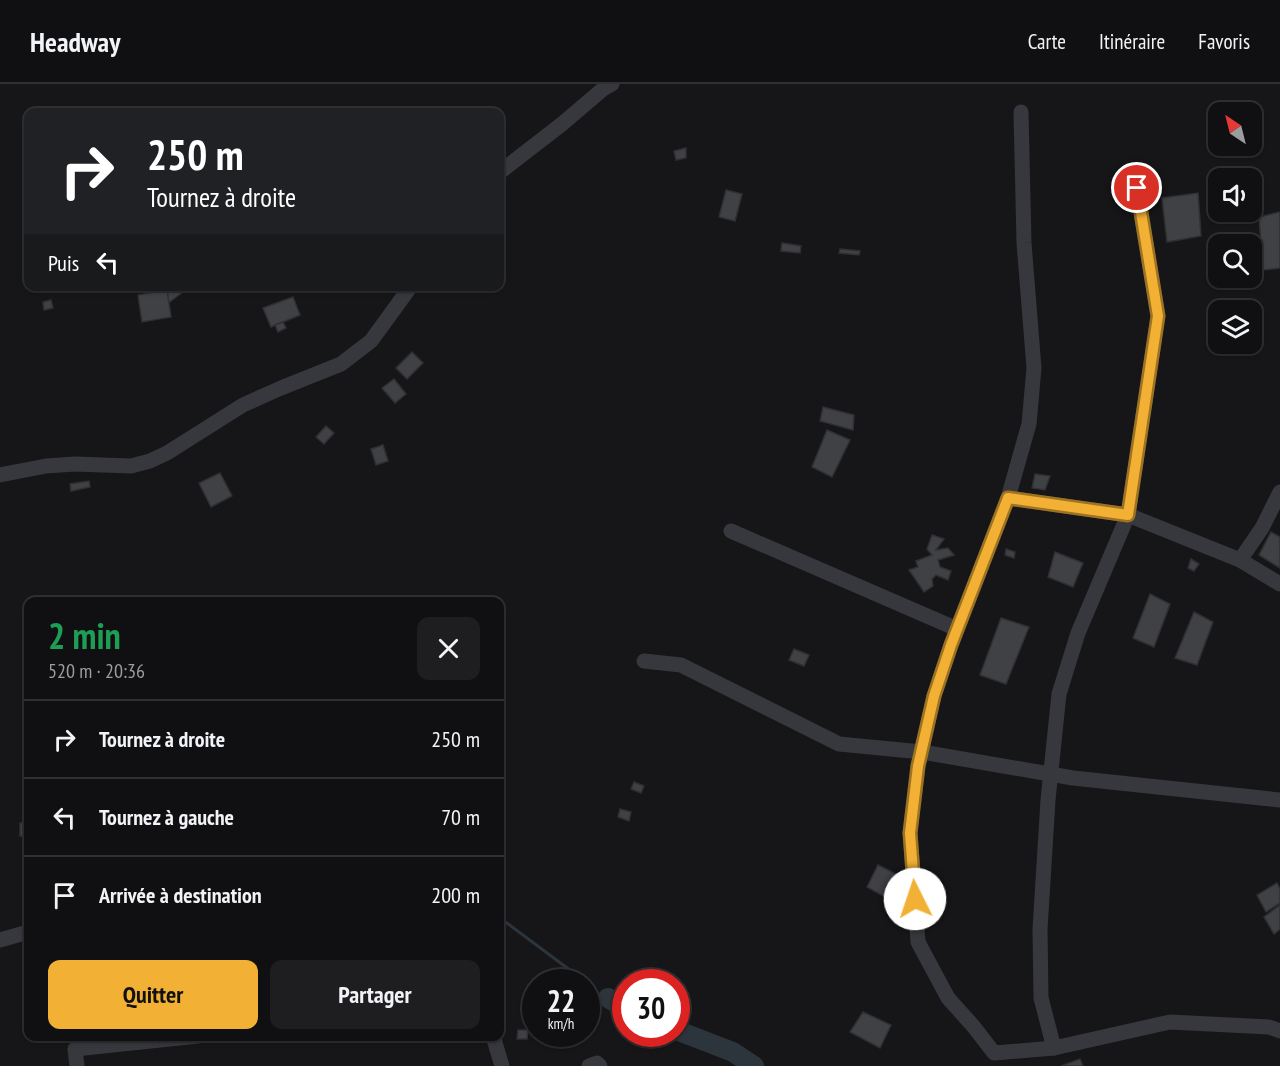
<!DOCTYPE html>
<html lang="fr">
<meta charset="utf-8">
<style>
:root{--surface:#101012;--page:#1e1e20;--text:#f1f3f6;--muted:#9c9d9f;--line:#303032;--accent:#f2b134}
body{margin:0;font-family:"PT Sans Narrow",sans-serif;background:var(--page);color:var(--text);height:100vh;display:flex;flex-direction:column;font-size:22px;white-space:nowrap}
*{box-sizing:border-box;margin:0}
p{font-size:20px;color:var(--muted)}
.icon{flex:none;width:33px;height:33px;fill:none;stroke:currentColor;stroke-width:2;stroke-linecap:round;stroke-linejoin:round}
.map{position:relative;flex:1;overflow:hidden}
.sheet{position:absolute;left:24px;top:513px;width:480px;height:444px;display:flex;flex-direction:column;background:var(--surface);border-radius:12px;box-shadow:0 2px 4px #0004,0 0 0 2px var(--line)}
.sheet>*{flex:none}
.hud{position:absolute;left:24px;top:24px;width:480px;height:183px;border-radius:12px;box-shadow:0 2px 4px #0004,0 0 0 2px var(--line);background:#202124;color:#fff;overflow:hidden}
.needle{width:39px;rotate:325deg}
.controls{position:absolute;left:1208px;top:18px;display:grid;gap:12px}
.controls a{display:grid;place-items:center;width:54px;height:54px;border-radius:12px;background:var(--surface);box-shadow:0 2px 4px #0004,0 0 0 2px var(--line);font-size:30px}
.speed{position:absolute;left:522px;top:885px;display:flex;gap:12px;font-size:30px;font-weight:700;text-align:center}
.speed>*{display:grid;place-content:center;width:78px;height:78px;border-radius:50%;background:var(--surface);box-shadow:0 2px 4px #0004,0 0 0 2px var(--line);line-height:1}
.speed small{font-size:15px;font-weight:400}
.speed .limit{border:9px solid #d22;background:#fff;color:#111}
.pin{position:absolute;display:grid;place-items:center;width:51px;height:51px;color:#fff;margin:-26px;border:3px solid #fff;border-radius:50%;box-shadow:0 2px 6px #0007}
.me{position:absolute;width:66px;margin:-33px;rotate:356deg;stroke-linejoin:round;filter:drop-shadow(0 0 4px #0008)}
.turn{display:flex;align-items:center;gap:21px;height:126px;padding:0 24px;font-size:27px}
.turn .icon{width:78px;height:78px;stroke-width:2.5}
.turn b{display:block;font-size:42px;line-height:51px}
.then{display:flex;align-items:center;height:57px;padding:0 24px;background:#0003;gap:12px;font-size:22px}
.round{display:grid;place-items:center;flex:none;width:63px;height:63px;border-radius:12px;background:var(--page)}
.head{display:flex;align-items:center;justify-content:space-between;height:102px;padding:0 24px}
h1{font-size:36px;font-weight:600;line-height:45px;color:#1e9e55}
.action{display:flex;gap:12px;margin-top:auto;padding:12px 24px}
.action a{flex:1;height:69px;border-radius:12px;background:var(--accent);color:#111;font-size:24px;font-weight:600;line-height:69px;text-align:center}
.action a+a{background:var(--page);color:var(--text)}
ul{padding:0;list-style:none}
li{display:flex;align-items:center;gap:18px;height:78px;padding:0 24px;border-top:2px solid var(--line)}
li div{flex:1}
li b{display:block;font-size:22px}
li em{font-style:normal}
header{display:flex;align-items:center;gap:36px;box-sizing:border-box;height:84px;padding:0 30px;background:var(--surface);border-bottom:2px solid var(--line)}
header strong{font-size:28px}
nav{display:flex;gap:33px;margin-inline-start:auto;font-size:21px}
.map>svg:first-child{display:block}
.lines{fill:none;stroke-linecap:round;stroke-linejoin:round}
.stream{stroke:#2c353c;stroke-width:3}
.river{stroke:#2c353c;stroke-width:20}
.building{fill:#404145;stroke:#303034;stroke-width:1.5}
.minor{stroke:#37383d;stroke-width:15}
.route-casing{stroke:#9d7322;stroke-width:15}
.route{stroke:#f2b134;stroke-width:10}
</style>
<header>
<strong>Headway</strong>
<nav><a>Carte</a><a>Itinéraire</a><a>Favoris</a></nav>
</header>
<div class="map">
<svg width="1280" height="982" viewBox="0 0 1280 982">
<rect width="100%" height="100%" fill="#161618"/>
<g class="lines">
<polyline class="stream" points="500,834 586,898"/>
<g class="river">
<polyline points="608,914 626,925"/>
<polyline points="676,946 733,968 754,982"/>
</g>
</g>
<g class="building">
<polygon points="686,64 686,74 676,76 674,67"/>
<polygon points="726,106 742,110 735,137 719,133"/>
<polygon points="1198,109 1201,152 1167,158 1162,114"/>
<polygon points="1280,128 1280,184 1263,186 1259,133"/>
<polygon points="782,159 801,162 800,169 781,167"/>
<polygon points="840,165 860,167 859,171 839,169"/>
<polygon points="172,202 184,202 187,205 168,219 167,206"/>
<polygon points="167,206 171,233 142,238 138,211"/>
<polygon points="293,213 300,231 271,243 263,224"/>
<polygon points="51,216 53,224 44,226 43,218"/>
<polygon points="283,238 286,244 278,248 275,241"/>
<polygon points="412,268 423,279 407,295 396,284"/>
<polygon points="394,295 406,310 395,319 382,304"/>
<polygon points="823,323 854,331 853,346 820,337"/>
<polygon points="326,342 334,349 324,360 316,353"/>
<polygon points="827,346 850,356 832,393 812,383"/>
<polygon points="383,361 388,377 376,381 371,365"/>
<polygon points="220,389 232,412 211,423 199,399"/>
<polygon points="1035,390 1050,392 1045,406 1032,404"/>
<polygon points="89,397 90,403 71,407 70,400"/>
<polygon points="1271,448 1280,453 1280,484 1259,471"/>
<polygon points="932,451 944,455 936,466 948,464 954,471 938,476 940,483 951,487 948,496 936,491 932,495 933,502 924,508 909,486 918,483 916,477 932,471 927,465"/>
<polygon points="1006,465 1015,468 1014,474 1005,471"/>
<polygon points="1055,468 1083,479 1073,503 1048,493"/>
<polygon points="1191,475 1199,480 1194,487 1188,484"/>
<polygon points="1150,510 1170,520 1154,563 1133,554"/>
<polygon points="1194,528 1213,538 1197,581 1175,574"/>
<polygon points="1001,534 1029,543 1006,600 980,591"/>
<polygon points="794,565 809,571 804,582 789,576"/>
<polygon points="634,698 644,702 641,709 631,705"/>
<polygon points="620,725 631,728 629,737 618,733"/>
<rect x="20" y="739" width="8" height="13"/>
<polygon points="878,781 896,790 885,813 867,803"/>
<polygon points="1277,799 1280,805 1280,819 1266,828 1257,811"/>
<polygon points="1280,821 1280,845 1274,850 1264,833"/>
<polygon points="863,928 891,941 880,964 850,948"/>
<polygon points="518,946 528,946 527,955 517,955"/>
<polygon points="1080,975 1083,982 1061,982"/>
</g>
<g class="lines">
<g class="minor">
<polyline points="1021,28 1024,159 1034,284 1029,340 1008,414 951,561 934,612 918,682 910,749 918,858 948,914 974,943 994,969 1054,964 1170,938 1269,943 1280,947"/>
<polyline points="500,88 562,40 603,5 612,0"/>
<polyline points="0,391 46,382 75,380 131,382 150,377 167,369 243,321 281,304 341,280 371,257 411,202"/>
<polyline points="1008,414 1128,431 1240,476 1280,500"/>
<polyline points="731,447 957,545"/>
<polyline points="1240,476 1262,444 1280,408"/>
<polyline points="644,577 681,581 839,660 922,668 1073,694 1280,716"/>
<polyline points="0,856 28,848"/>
<polyline points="493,952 502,982"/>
<polyline points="1054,964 1041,914 1040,845 1048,716 1059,610 1078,549 1128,431 1158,232 1137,104"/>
<polyline points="77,982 75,965 198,952"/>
<polyline points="589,982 597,979 600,982"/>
</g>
</g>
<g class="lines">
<defs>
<polyline id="route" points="915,815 910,749 918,682 934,612 951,561 1008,414 1128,431 1158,232 1137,104"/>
</defs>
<use href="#route" class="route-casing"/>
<use href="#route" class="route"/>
</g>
</svg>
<div class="controls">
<a><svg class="needle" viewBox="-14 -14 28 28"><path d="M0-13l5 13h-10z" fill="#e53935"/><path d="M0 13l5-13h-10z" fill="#9c9d9f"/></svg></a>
<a><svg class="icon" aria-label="sound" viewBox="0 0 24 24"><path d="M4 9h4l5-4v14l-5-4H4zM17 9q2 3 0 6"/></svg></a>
<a><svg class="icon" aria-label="search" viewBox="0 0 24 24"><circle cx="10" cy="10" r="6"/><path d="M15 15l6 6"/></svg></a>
<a><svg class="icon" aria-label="layers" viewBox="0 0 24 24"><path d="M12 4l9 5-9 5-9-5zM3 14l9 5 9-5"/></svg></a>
</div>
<div class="speed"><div>22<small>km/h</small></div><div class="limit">30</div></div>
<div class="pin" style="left:1137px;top:104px;background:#d93025"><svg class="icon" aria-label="arrive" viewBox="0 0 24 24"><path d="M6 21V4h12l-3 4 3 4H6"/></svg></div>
<svg class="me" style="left:915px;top:815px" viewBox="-20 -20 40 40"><circle r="19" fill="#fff"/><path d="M0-13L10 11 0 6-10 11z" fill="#f2b134"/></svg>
<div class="hud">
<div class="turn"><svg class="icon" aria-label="right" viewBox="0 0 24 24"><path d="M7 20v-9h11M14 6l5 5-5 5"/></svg><div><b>250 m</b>Tournez à droite</div></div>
<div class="then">Puis<svg class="icon" aria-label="left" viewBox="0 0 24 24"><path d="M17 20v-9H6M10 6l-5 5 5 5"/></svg></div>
</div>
<section class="sheet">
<div class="head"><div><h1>2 min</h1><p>520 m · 20:36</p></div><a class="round"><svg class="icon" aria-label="close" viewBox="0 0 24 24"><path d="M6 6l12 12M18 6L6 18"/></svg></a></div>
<ul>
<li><svg class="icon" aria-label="right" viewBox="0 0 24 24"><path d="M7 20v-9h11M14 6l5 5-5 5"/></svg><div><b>Tournez à droite</b></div><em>250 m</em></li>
<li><svg class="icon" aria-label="left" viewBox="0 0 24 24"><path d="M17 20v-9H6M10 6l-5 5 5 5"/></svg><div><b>Tournez à gauche</b></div><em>70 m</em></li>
<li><svg class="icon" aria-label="arrive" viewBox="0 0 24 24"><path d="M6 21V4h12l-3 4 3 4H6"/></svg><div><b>Arrivée à destination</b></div><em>200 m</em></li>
</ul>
<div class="action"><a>Quitter</a><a>Partager</a></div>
</section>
</div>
